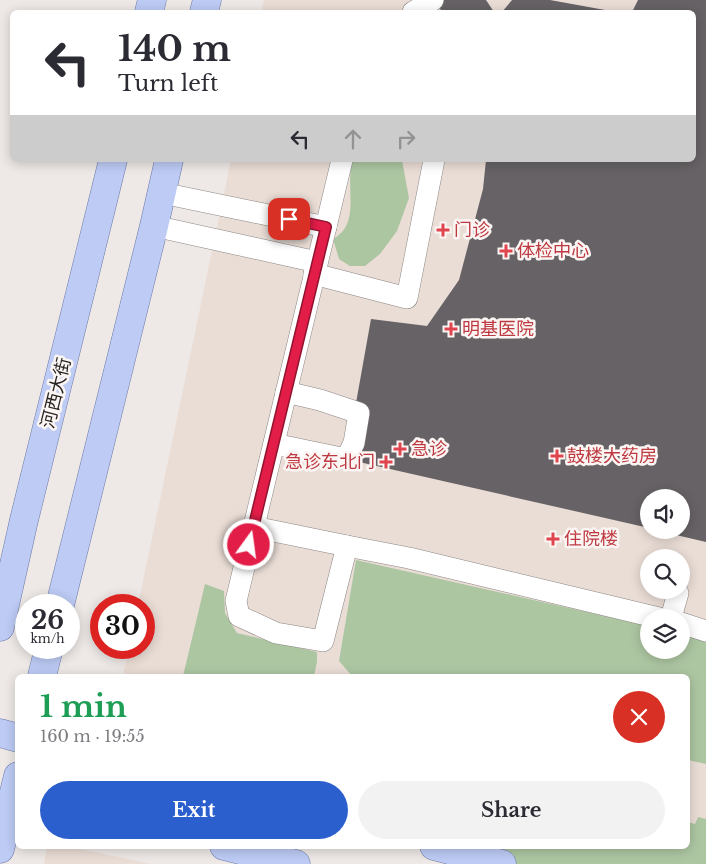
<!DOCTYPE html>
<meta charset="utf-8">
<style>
:root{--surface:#fff;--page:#f2f2f3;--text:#2b2b33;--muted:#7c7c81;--accent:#2b5fcd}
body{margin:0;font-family:"Libre Baskerville","Noto Sans SC",serif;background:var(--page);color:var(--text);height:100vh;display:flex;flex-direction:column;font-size:19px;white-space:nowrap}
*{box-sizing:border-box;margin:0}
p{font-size:16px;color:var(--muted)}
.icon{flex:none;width:28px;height:28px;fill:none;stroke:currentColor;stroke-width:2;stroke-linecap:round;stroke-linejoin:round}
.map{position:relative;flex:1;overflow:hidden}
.panel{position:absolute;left:15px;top:674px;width:675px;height:175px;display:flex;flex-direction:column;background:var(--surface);border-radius:8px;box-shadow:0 2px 12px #0003}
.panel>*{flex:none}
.banner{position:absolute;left:10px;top:10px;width:686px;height:152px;border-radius:8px;box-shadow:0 2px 12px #0003;background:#fff;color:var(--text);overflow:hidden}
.buttons{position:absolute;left:640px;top:489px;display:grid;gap:10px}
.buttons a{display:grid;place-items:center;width:50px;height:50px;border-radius:50%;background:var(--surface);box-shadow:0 2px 12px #0003;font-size:25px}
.speed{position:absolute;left:15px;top:594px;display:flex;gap:10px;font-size:25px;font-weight:700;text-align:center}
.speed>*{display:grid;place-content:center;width:65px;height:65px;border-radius:50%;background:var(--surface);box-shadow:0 2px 12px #0003;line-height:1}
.speed small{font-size:12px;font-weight:400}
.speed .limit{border:8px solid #d22;background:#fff;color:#111}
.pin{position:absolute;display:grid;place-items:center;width:42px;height:42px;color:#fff;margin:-21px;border-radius:10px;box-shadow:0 2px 8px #0006}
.me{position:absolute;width:55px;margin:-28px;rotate:14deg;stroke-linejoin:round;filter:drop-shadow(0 0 4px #0008)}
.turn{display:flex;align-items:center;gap:18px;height:105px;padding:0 25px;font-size:22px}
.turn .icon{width:65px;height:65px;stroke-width:2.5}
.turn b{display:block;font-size:35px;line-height:42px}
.lanes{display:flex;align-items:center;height:48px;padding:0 25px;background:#0003;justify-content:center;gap:25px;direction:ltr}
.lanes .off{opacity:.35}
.round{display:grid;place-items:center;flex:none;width:52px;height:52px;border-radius:26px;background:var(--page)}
.summary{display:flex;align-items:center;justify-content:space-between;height:85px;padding:0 25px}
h1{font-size:30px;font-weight:800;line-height:38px;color:#1e9e55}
.primary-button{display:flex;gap:10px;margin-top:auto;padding:10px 25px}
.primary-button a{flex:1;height:58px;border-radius:30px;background:var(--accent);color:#fff;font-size:20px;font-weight:800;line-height:58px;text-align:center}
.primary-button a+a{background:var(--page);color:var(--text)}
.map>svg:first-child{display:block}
.built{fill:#eaddd6;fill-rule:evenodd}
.green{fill:#adc6a2}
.building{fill:#666265}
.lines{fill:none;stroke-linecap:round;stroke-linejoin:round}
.minor-casing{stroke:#8b8684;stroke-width:22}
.major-casing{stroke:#6c7aa7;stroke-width:29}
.minor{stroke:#fff;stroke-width:21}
.major{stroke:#bdcbf5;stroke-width:28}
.route-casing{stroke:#92132f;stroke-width:12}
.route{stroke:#e11d48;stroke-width:9}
.health-dot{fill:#e0444e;stroke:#fbf6f3;stroke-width:2}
.labels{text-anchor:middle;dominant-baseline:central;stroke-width:5;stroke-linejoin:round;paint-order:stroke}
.health-label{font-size:18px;fill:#be3a42;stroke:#fbf6f3;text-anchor:start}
.street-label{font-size:18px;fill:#262423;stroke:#fbf6f3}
</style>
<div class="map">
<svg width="706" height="864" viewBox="0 0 706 864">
<rect width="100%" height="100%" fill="#eee9e6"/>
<g class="built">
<path d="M264,0H706V864L688,846V676H123L129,648H144V605H138L231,160H694V12H261ZM649,498H681V530H649ZM649,558H681V590H649ZM649,618H681V650H649Z"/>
<polygon points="47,846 66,846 152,864 44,864"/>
</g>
<g class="green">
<path d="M353,160H402L409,198L397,231L380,254L365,266H350L339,259L333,239C362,224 344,185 353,160Z"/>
<polygon points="356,560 649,626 649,650 681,650 681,633 706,638 706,764 688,760 688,676 352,676 339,661"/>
<polygon points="205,584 224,591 225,613 237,633 317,652 317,662 314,676 183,676"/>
<polygon points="698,817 706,819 706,864 489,864 426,846 688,846 688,822 695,824"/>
</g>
<g class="building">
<polygon points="435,0 486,0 494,12 442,12"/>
<polygon points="512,0 550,0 616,12 502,12"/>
<polygon points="638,0 706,0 706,542 659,531 681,530 681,498 649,498 649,528 346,459 371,319 427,326 459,280 483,189 486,160 694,160 694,12 632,12"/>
</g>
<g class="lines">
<defs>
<g id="minor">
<polyline points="413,12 433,0"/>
<polyline points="162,193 326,227"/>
<polyline points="154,226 317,262"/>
<polyline points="314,274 407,298 434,160"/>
<polyline points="274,444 346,459 354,443 359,413 320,400 286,392"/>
<polyline points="254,527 347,546 323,641 276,633 239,616 236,601 342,160"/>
<polyline points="347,546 409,558 659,618"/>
<polyline points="671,618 678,593"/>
<polyline points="681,623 706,631"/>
</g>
<g id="major">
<polyline points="149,12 152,0"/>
<polyline points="204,12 207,0"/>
<polyline points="60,605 154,226 169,160"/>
<polyline points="0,627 24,520 113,160"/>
<polyline points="42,676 49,648"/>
<polyline points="0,733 18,738"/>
<polyline points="224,846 296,864"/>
<polyline points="434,846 502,864"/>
<polyline points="0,849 18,776"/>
</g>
</defs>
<use href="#minor" class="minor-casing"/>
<use href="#major" class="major-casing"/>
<use href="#minor" class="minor"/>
<use href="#major" class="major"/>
</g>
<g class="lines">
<defs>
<polyline id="route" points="249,545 326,227 289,219"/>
</defs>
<use href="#route" class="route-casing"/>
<use href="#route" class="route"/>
</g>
<g class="health-dot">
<path d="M440.5 222.5h5v5h5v5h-5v5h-5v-5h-5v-5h5z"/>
<path d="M503.5 243.5h5v5h5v5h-5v5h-5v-5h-5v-5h5z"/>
<path d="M448.5 321.5h5v5h5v5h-5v5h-5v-5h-5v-5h5z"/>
<path d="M397.5 441.5h5v5h5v5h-5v5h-5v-5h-5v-5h5z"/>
<path d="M554.5 448.5h5v5h5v5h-5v5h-5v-5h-5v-5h5z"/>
<path d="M383.5 454.5h5v5h5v5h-5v5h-5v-5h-5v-5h5z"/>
<path d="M550.5 531.5h5v5h5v5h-5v5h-5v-5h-5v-5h5z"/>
</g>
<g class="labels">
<g class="health-label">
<text x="454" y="230">门诊</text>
<text x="517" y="251">体检中心</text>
<text x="462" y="329">明基医院</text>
<text x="411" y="449">急诊</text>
<text x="567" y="456">鼓楼大药房</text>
<text x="375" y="462" text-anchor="end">急诊东北门</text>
<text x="564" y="539">住院楼</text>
</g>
<g class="street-label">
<text transform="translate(56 393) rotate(-76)">河西大街</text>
</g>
</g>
</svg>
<div class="buttons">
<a><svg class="icon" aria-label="sound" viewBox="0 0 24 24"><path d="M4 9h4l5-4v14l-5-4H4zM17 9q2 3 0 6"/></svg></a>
<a><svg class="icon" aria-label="search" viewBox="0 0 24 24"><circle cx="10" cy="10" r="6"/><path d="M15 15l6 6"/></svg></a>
<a><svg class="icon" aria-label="layers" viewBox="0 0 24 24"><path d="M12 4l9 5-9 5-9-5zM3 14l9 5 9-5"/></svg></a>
</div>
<div class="speed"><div>26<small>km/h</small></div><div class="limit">30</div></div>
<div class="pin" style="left:289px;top:219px;background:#d93025"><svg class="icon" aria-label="arrive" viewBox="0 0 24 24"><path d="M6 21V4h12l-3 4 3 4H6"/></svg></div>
<svg class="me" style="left:249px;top:545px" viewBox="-20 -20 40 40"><circle r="17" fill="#e11d48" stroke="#fff" stroke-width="3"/><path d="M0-11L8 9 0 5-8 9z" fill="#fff"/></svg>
<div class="banner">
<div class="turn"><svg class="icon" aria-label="left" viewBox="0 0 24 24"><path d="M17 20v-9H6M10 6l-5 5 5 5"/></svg><div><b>140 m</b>Turn left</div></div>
<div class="lanes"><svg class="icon" aria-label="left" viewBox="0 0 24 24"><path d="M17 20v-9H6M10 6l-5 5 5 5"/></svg><svg class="icon off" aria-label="ahead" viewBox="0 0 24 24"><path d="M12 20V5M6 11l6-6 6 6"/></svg><svg class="icon off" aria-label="right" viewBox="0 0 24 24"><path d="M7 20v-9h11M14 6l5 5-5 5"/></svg></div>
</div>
<section class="panel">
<div class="summary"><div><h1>1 min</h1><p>160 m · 19:55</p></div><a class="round" style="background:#d93025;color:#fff"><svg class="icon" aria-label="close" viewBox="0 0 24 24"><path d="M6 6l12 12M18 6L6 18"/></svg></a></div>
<div class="primary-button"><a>Exit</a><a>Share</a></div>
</section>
</div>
